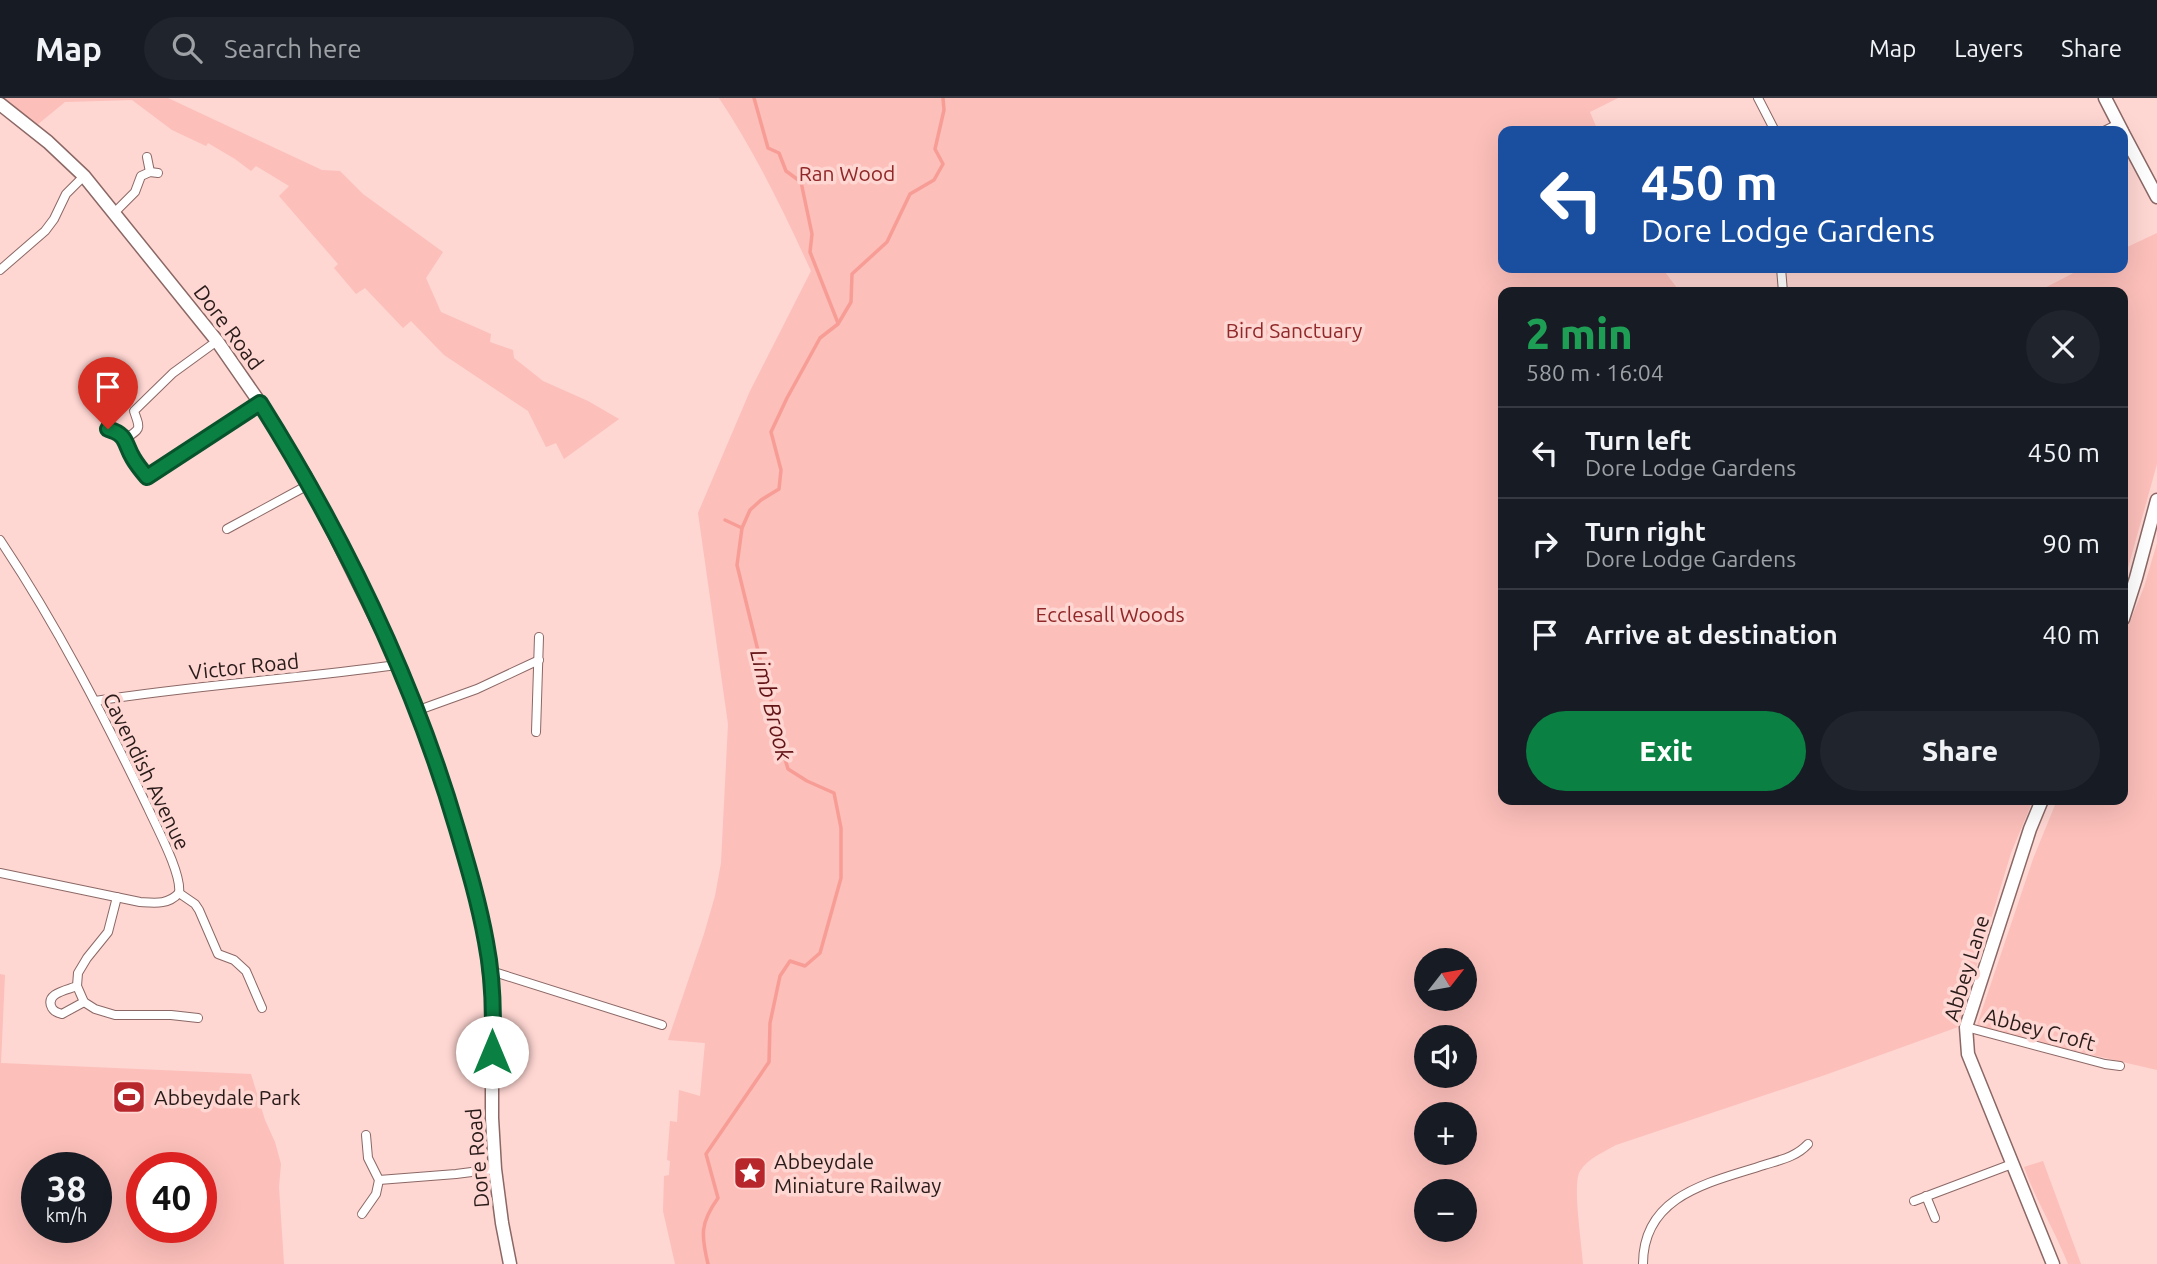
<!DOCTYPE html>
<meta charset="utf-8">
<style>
:root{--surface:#171b24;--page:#20242c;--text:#f1f3f6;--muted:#9ea1a6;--line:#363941;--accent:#0b8043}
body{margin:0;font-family:Ubuntu,sans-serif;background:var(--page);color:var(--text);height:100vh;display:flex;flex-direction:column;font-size:26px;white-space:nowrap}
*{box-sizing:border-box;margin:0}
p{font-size:23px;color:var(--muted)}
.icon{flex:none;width:38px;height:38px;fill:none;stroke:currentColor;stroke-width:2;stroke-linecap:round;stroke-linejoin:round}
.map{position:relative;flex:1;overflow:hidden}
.side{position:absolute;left:1498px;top:189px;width:630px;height:518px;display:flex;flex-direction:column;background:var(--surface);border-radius:14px;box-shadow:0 7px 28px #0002}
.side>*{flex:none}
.banner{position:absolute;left:1498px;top:28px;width:630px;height:147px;border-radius:14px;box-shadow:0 7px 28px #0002;background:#1a4fa0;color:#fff;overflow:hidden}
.needle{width:46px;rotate:59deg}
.buttons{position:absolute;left:1414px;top:850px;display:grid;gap:14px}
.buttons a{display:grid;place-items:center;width:63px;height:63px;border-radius:50%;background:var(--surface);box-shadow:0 7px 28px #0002;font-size:35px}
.speed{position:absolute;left:21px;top:1054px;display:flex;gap:14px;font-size:35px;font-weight:700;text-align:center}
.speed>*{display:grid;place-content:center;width:91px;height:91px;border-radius:50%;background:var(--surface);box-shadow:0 7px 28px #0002;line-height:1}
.speed small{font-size:18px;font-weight:400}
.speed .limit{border:10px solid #d22;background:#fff;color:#111}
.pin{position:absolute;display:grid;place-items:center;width:60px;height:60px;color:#fff;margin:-72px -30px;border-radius:50% 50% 50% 0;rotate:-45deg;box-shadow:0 0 7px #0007}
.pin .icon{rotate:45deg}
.me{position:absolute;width:77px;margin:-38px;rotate:0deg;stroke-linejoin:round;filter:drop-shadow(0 0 5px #0008)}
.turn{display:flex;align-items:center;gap:24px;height:147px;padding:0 28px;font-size:32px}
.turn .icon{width:91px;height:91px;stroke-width:2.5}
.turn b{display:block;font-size:49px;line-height:60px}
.round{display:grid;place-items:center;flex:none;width:74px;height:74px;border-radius:37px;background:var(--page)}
.summary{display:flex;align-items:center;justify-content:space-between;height:119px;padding:0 28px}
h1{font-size:42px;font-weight:800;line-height:52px;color:#1e9e55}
.action{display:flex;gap:14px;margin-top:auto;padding:14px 28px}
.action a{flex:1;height:80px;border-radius:42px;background:var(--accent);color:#fff;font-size:28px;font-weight:800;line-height:80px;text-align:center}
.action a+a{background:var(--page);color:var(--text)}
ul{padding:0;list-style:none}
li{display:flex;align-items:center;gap:21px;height:91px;padding:0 28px;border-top:2px solid var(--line)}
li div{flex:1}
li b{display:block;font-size:26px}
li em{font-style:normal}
header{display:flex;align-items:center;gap:42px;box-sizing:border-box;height:98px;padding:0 35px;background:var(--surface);border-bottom:2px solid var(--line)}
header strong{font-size:33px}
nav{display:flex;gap:38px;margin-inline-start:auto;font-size:24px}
.search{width:490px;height:63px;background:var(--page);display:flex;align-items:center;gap:18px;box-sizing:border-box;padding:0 24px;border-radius:38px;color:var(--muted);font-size:26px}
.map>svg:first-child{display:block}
.green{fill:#fcbfba;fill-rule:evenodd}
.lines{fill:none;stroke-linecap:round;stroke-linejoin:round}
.stream{stroke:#f79d96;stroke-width:3.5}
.street-casing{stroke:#8b6865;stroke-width:10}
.secondary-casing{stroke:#8b6865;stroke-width:15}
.street{stroke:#fff;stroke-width:8}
.secondary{stroke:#fff;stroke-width:12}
.route-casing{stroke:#07532c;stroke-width:18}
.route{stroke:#0b8043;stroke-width:12}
.labels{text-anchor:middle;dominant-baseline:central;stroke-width:7;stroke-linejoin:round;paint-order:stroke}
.park-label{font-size:21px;fill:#902829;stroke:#fed6d2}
.street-label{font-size:21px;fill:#291b19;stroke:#fed6d2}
.poi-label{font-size:21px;fill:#291b19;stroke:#fed6d2;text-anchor:start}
.water-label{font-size:23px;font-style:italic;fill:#621315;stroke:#fed6d2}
</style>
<header>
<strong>Map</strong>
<div class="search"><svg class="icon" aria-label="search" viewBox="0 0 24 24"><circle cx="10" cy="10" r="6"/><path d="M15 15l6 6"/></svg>Search here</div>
<nav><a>Map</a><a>Layers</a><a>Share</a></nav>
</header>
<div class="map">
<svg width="2157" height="1166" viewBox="0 0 2157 1166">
<rect width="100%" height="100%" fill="#fed6d2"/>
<g class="green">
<polygon points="4,0 168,0 322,72 340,73 363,96 443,154 426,180 441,214 491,236 490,244 513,252 514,260 543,283 588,303 619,321 564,361 556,345 546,349 528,313 444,257 411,223 403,230 365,190 356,196 334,170 338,166 279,98 289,88 256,68 251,73 235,61 208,45 206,48 172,32 132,2 65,4 37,27"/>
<path d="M719,0H1618L1590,14L1598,33H1503V170H1662L1680,194H1503V702H2033L2011,755L1958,929L1825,977L1616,1047C1604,1054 1588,1060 1580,1073C1572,1085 1582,1148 1583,1166H675L663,1113L664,1078L669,1077L670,1063L667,1062L670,1023L677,1024L679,992L700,998L705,945L668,942L704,836L715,798L721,765L728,626L698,415L750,293L811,173C784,114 755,54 719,0ZM1426,863H1465V901H1426ZM1426,940H1465V978H1426ZM1426,1017H1465V1055H1426ZM1426,1094H1465V1132H1426Z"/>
<polygon points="2157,135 2157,366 2128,470 2123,465 2123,194 2037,194 2083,170 2123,170 2123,151"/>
<polygon points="2157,445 2157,972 1976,930 2033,761 2057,702 2123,702 2123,541 2144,489"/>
<path d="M0,876L5,877L1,965L251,976L265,1022L275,1044L281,1066L279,1089L284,1166H0ZM37,1069H96V1129H37ZM142,1069H201V1129H142Z"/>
<path d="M2043,1063L2081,1166H2068C2055,1133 2036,1103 2024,1069Z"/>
</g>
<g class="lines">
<g class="stream">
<polyline points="754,0 768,50 779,55 786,73 801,84 812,136 810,154 838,225"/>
<polyline points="725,422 742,430"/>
<path d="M708,1166C701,1137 700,1125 718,1100L706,1056L769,964L770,925L780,878L790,863L805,868L820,855L841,780V730L834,695L807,683L788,671L771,614V583L762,569L737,467L742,430L750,412L761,402L779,391L781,372L771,334L787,300L820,240L838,226L851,204L852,176L887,144L910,96L934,82L943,66L935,51L944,12L943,0"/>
</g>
<defs>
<g id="street">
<polyline points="1758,0 1775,33"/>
<polyline points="2104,33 2118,26"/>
<polyline points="147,59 150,74"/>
<polyline points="114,115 135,94 141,78 150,74 158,75"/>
<polyline points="1781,170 1783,194"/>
<polyline points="0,172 45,133 54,121 66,96 84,78"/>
<path d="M108,331C128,337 124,345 133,360C137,367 142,373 147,379L260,305"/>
<path d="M125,341C142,330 140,331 134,313L173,275L217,243"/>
<polyline points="227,431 310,386"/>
<path d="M0,442C57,527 104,619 148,710C157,730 182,776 179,795"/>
<path d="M95,603C195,587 297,581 397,567"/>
<polyline points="416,613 477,591 539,562"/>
<polyline points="536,634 539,539"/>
<path d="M0,775L140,804C155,805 168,807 179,795"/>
<polyline points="179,795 195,806 199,812 218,856 234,862 246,873 262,910"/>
<polyline points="117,799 108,834 87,860 78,875 77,888 84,904 95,911 115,917 171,917 198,920"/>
<polyline points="491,873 662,927"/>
<path d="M77,888C68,892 44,895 52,910C55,915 57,914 62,916L84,904"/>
<polyline points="1966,929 2105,966 2120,968"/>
<polyline points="379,1082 456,1076 495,1071"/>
<polyline points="1926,1098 1935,1120"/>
<polyline points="1914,1103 2012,1066"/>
<polyline points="362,1116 376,1096 379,1082 368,1060 366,1037"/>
<path d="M1643,1166C1643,1096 1712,1084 1764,1067C1780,1062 1796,1059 1808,1046"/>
</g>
<g id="secondary">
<polyline points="2105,0 2122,33"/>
<polyline points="0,6 48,44 84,78 217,243 260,305 306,379 390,549 421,623 452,715 476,798 486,843 492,900 492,1020 495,1071 502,1125 510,1166"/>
<polyline points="2123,35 2157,99"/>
<polyline points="2123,521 2136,480 2157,402"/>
<polyline points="2042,702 2030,731 1966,929 1968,956 2053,1166"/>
</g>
</defs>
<use href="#street" class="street-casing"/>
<use href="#secondary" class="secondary-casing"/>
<use href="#street" class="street"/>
<use href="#secondary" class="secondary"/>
</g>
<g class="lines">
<defs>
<path id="route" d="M108,331C128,337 124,345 133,360C137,367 142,373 147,379L260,305C343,437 413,581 457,731C468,768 479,805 486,844C493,880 494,918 492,954"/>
</defs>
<use href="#route" class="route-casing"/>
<use href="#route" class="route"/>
</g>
<defs>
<symbol id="stadium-square" viewBox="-11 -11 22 22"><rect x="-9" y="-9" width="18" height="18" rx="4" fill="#b6262b" stroke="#fed6d2"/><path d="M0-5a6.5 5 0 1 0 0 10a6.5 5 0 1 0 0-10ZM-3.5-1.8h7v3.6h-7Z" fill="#fff"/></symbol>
<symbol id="sight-square" viewBox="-11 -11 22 22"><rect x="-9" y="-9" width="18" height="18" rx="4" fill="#b6262b" stroke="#fed6d2"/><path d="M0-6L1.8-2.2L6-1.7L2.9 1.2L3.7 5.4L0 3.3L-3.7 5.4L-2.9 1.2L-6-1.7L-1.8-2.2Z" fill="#fff"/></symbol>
</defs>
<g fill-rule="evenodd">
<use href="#stadium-square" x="110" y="980" width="38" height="38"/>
<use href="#sight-square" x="731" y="1056" width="38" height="38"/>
</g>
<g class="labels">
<g class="park-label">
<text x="847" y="75">Ran Wood</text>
<text x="1294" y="232">Bird Sanctuary</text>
<text x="1110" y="516">Ecclesall Woods</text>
</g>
<g class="street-label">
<text transform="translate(229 229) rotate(53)">Dore Road</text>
<text transform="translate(244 568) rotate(-6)">Victor Road</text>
<text transform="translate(147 673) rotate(64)">Cavendish Avenue</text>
<text transform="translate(1966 870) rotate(-73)">Abbey Lane</text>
<text transform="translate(2040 931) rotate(15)">Abbey Croft</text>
<text transform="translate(477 1060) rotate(-95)">Dore Road</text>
</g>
<g class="poi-label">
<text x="154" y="999">Abbeydale Park</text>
<text x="774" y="1063">Abbeydale<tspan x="774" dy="24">Miniature Railway</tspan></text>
</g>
<g class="water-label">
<text transform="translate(772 607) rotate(76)">Limb Brook</text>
</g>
</g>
</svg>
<div class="buttons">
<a><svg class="needle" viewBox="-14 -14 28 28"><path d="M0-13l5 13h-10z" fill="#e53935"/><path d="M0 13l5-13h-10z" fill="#9ea1a6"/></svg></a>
<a><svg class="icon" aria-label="sound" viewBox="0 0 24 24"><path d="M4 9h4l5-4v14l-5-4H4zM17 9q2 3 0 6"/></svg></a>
<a>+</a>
<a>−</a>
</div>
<div class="speed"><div>38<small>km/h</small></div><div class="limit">40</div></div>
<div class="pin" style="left:108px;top:331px;background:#d93025"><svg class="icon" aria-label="arrive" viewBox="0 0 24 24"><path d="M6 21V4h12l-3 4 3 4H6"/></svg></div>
<svg class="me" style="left:492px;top:954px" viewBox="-20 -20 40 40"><circle r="19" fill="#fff"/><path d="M0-13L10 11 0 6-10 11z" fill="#0b8043"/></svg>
<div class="banner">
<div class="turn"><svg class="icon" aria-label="left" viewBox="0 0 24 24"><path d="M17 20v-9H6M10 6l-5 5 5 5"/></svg><div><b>450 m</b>Dore Lodge Gardens</div></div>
</div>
<section class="side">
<div class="summary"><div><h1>2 min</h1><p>580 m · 16:04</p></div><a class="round"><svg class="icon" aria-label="close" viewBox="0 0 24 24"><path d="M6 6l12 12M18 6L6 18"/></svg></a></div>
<ul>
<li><svg class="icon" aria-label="left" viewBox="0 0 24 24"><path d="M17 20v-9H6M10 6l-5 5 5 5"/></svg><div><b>Turn left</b><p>Dore Lodge Gardens</p></div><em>450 m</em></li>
<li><svg class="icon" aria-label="right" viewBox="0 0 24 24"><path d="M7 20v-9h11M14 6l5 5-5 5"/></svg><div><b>Turn right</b><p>Dore Lodge Gardens</p></div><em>90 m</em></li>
<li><svg class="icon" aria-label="arrive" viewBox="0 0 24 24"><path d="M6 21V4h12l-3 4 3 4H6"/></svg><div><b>Arrive at destination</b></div><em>40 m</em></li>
</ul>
<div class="action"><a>Exit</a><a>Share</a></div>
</section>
</div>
